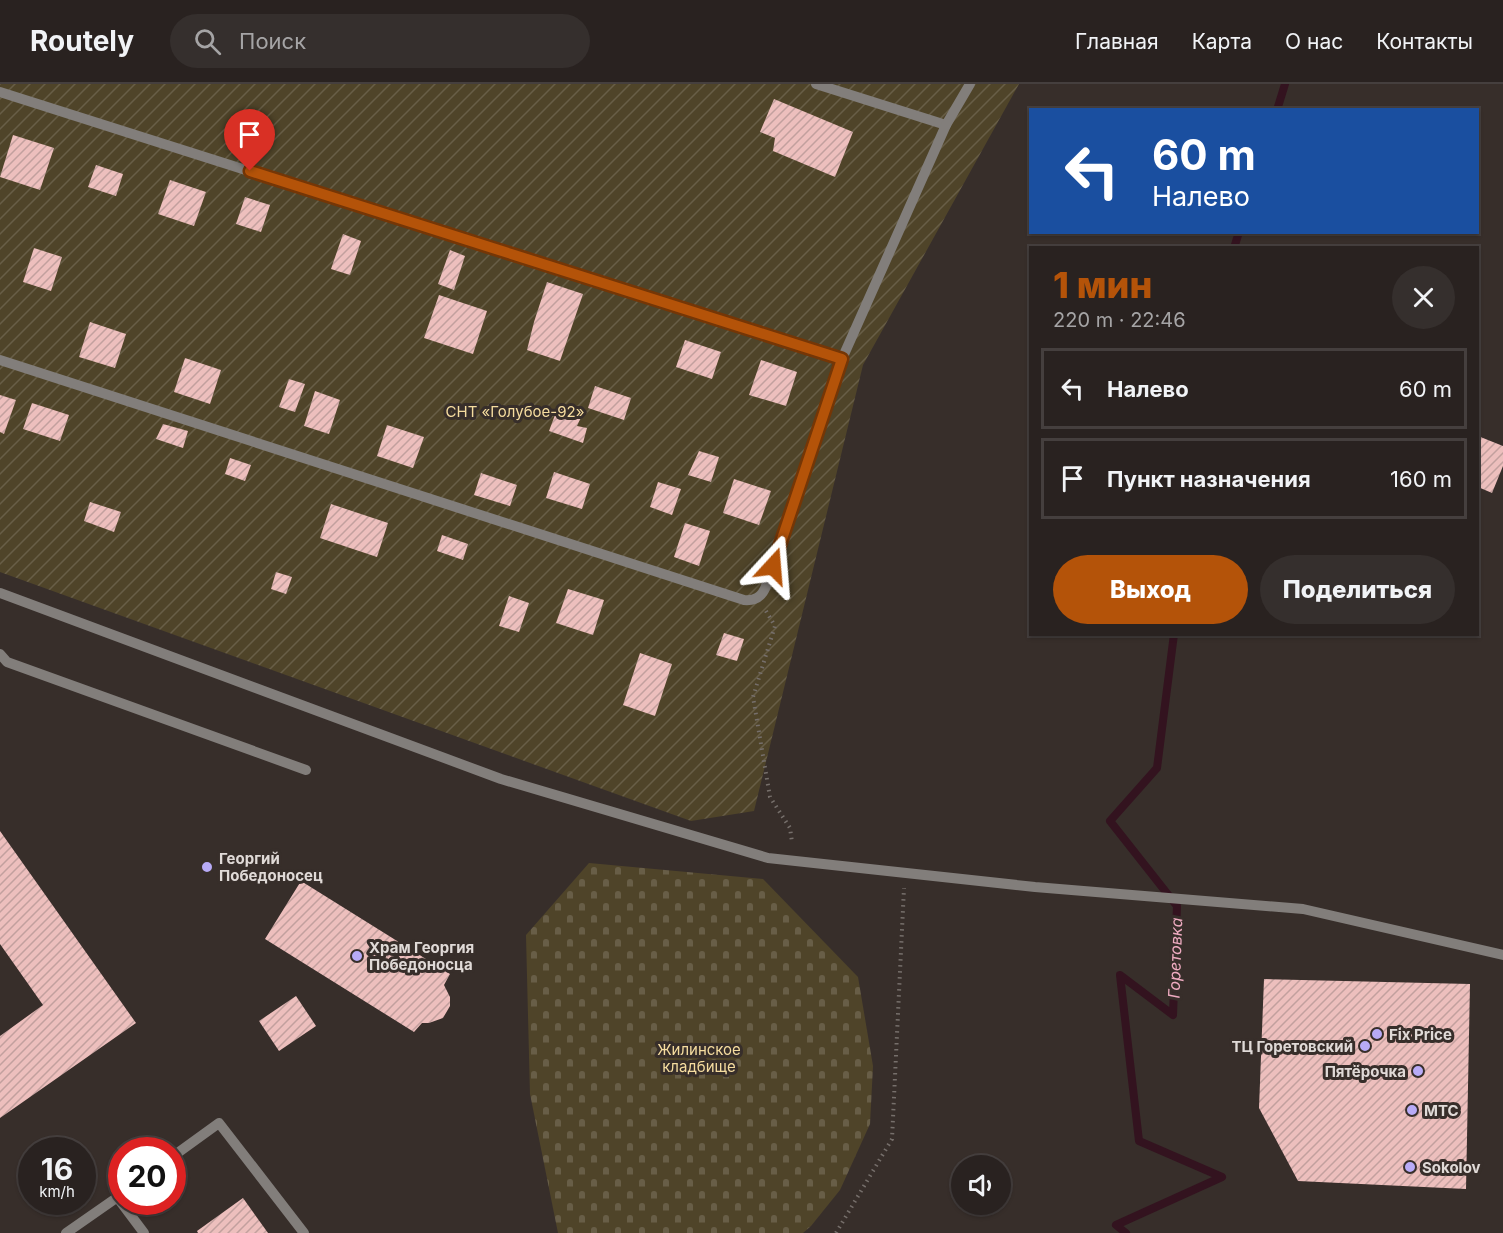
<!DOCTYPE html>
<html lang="ru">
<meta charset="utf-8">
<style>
:root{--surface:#292220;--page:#352f2d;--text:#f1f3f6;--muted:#a5a4a5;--line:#453f3e;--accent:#b45309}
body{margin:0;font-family:Inter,sans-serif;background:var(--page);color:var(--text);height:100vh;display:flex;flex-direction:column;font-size:22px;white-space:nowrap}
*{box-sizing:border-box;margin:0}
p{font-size:20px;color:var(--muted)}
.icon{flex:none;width:33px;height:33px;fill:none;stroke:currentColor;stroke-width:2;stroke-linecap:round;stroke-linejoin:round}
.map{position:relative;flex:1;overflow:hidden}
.panel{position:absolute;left:1029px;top:162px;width:450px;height:390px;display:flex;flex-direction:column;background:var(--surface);border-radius:0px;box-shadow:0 2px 4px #0004,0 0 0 2px var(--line)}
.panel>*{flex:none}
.hud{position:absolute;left:1029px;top:24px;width:450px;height:126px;border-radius:0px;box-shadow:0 2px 4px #0004,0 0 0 2px var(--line);background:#1a4fa0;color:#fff;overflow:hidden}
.controls{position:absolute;left:951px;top:1071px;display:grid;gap:12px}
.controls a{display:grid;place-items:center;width:60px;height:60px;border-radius:50%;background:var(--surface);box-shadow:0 2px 4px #0004,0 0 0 2px var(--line);font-size:30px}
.speed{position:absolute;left:18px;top:1053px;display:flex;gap:12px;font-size:30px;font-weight:700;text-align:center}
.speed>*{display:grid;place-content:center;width:78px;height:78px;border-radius:50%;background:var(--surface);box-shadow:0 2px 4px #0004,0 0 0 2px var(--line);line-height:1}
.speed small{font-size:15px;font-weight:400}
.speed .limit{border:9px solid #d22;background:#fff;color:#111}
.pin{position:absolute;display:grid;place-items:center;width:51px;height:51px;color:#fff;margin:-62px -26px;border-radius:50% 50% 50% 0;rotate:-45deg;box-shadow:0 0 6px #0007}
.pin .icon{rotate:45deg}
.me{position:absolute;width:66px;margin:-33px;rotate:19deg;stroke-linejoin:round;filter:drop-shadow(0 0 4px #0008)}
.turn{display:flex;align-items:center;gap:21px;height:126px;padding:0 24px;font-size:27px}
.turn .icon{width:78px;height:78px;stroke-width:2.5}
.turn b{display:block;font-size:42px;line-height:51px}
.round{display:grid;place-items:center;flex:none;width:63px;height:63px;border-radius:32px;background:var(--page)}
.headline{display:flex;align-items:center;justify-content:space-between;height:102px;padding:0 24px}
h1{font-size:36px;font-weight:800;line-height:45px;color:var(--accent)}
.primary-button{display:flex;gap:12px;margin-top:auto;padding:12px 24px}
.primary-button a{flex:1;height:69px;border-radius:36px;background:var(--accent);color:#fff;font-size:24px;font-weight:800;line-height:69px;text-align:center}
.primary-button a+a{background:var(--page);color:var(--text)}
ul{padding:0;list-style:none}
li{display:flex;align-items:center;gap:18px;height:81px;margin:0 12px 9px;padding:0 12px;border:3px solid var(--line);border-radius:0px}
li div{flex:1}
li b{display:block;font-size:22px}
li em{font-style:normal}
header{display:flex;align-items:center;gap:36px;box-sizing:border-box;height:84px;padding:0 30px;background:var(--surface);border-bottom:2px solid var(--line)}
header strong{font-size:28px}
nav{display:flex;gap:33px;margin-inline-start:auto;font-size:21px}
.search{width:420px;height:54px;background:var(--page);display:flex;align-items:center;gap:15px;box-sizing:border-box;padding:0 21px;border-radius:33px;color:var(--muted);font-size:22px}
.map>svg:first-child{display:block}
.cemetery{fill:url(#cemetery-stones)}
.garden{fill:url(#garden-furrows)}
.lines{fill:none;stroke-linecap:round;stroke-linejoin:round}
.stream{stroke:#33131f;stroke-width:8}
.building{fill:url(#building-hatch)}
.path{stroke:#766f6b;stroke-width:4;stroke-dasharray:1.5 4.5;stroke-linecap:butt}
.service{stroke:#827e7b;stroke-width:10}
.route-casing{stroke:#753606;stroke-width:15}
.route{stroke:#b45309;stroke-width:10}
.poi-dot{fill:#b8abf7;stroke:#372e2a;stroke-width:2}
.labels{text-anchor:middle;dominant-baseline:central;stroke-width:6;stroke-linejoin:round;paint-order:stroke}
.park-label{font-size:15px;fill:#f5dc9f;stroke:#372e2a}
.poi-label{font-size:15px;font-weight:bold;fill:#e0dad7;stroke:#372e2a;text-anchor:start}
.water-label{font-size:16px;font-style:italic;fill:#eeabc0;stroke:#372e2a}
</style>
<header>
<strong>Routely</strong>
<div class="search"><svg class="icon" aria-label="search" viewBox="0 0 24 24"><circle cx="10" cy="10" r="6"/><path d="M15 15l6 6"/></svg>Поиск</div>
<nav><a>Главная</a><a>Карта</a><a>О нас</a><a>Контакты</a></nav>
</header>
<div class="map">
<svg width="1503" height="1149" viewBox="0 0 1503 1149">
<defs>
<pattern id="cemetery-stones" width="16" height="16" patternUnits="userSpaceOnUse" patternTransform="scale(1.5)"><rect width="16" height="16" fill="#4f4429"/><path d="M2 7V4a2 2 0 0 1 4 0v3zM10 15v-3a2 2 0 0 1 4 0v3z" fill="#685e47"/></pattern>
<pattern id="garden-furrows" width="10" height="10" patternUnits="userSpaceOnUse" patternTransform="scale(1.5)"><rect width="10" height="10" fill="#4f4429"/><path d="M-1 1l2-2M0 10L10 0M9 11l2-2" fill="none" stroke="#685e47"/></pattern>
<pattern id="building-hatch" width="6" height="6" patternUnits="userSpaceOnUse" patternTransform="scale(1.5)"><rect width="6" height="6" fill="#edbfbd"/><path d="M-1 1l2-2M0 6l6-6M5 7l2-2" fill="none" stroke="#c2a09e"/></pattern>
</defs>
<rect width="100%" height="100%" fill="#372e2a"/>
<polygon class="cemetery" points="589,779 763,795 858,893 873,982 870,1040 840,1106 811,1142 803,1149 558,1149 530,1010 526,851"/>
<polygon class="garden" points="0,0 1019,0 863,281 754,727 691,737 0,488"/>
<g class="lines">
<g class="stream">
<polyline points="1277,26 1285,0"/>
<polyline points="1234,164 1239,148"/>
<polyline points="1126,1149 1116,1141 1222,1093 1139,1057 1120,891 1173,931 1177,822 1110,737 1157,684 1174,550"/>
</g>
</g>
<g class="building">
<polygon points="774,15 853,48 835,93 773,67 775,54 760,48"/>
<polygon points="13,51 54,64 40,106 0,93"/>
<polygon points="96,81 123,90 116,112 88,103"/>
<polygon points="170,96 206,108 194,142 158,130"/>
<polygon points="245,113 270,121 261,148 236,140"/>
<polygon points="343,150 361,157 350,191 331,185"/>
<polygon points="34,164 62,173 51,207 23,198"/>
<polygon points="450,166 465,172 454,206 438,200"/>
<polygon points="547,198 583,210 560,277 527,266 534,238"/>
<polygon points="439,211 487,227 473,270 424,254"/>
<polygon points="90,238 126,250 115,284 79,273"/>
<polygon points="685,256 721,268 712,295 676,283"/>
<polygon points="185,274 221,286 210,320 174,308"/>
<polygon points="761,276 797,288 786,322 749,311"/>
<polygon points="289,295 305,300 295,328 279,323"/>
<polygon points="595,302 631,314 624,336 588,324"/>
<polygon points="315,307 340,316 329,350 304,342"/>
<polygon points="0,311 16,316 4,350 0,348"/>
<polygon points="32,319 69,331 60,357 23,345"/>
<polygon points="558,323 582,331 577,342 587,344 583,359 549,347"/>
<polygon points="163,340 188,347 183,364 156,355"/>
<polygon points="387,341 424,353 413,384 377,372"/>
<polygon points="1478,352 1503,362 1503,382 1492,409 1478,403"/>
<polygon points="699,367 719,373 711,398 688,391"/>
<polygon points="230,374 251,381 245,397 225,390"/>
<polygon points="554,388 590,400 582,425 546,414"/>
<polygon points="481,389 517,401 510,422 474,411"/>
<polygon points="734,395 771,407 759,441 723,429"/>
<polygon points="658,398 681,405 672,431 650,423"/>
<polygon points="90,418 121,428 114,448 84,437"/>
<polygon points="331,420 388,439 377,473 320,454"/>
<polygon points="685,439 710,447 699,482 674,473"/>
<polygon points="442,451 468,460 463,476 437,467"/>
<polygon points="276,488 292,493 286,510 271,505"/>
<polygon points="568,505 604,516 593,551 556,539"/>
<polygon points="509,512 529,519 519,548 499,542"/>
<polygon points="724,549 744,555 737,577 716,571"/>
<polygon points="640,569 672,580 655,632 623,621"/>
<polygon points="0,747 136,939 0,1034 0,952 43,921 0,860"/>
<polygon points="301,797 450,890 444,901 450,913 450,922 443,934 429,939 422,939 414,948 265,855"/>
<polygon points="1264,895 1470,900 1466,1105 1298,1097 1259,1024"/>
<polygon points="296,912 316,942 279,967 259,937"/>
<polygon points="243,1114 268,1149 198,1149 197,1147"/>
</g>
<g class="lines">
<g class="path">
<polyline points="766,527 775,542 753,613 770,713 790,744 792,758"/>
<polyline points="836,1149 892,1055 904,804"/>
</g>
<g class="service">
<polyline points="816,0 946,41"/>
<polyline points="0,8 842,275"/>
<path d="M0,276L744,516C755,517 762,513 766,502L842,275L946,41L970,0"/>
<polyline points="0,509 501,695 768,774 1035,803 1303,825 1503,871"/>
<polyline points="0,570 7,578 306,686"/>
<polyline points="172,1073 219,1039 304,1149"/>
<polyline points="117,1113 144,1149"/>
<polyline points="66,1149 122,1110"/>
</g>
</g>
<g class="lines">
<defs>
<polyline id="route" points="250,87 842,275 773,482"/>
</defs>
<use href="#route" class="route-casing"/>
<use href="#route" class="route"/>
</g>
<g class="poi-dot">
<circle cx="207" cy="783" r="6"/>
<circle cx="357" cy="872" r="6"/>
<circle cx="1377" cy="950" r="6"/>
<circle cx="1365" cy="962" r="6"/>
<circle cx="1418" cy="987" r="6"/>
<circle cx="1412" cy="1026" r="6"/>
<circle cx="1410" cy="1083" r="6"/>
</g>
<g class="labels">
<g class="park-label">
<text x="515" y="327">СНТ «Голубое-92»</text>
<text x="699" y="965">Жилинское<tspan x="699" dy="17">кладбище</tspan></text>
</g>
<g class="poi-label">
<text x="219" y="774">Георгий<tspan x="219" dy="17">Победоносец</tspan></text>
<text x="369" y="863">Храм Георгия<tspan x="369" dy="17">Победоносца</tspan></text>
<text x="1389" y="950">Fix Price</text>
<text x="1353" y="962" text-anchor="end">ТЦ Горетовский</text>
<text x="1406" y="987" text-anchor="end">Пятёрочка</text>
<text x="1424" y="1026">МТС</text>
<text x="1422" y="1083">Sokolov</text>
</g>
<g class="water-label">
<text transform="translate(1175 874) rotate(-88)">Горетовка</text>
</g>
</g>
</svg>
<div class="controls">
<a><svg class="icon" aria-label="sound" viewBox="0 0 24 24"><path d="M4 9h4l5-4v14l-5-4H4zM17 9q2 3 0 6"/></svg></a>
</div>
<div class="speed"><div>16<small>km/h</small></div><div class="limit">20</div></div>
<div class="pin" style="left:250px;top:87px;background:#d93025"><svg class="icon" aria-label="arrive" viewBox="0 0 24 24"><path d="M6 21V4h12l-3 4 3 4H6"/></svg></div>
<svg class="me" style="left:773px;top:482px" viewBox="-20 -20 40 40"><path d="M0-17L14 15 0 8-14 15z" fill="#b45309" stroke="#fff" stroke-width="4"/></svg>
<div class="hud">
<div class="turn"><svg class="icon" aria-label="left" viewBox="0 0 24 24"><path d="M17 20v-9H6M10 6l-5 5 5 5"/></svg><div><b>60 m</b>Налево</div></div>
</div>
<section class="panel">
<div class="headline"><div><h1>1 мин</h1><p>220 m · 22:46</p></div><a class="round"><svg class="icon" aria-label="close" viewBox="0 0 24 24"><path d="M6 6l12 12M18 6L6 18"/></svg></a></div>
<ul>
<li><svg class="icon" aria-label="left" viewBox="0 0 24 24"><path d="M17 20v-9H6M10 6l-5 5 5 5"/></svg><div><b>Налево</b></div><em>60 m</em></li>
<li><svg class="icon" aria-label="arrive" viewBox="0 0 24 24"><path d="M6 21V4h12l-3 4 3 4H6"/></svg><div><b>Пункт назначения</b></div><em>160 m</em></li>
</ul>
<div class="primary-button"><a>Выход</a><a>Поделиться</a></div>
</section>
</div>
